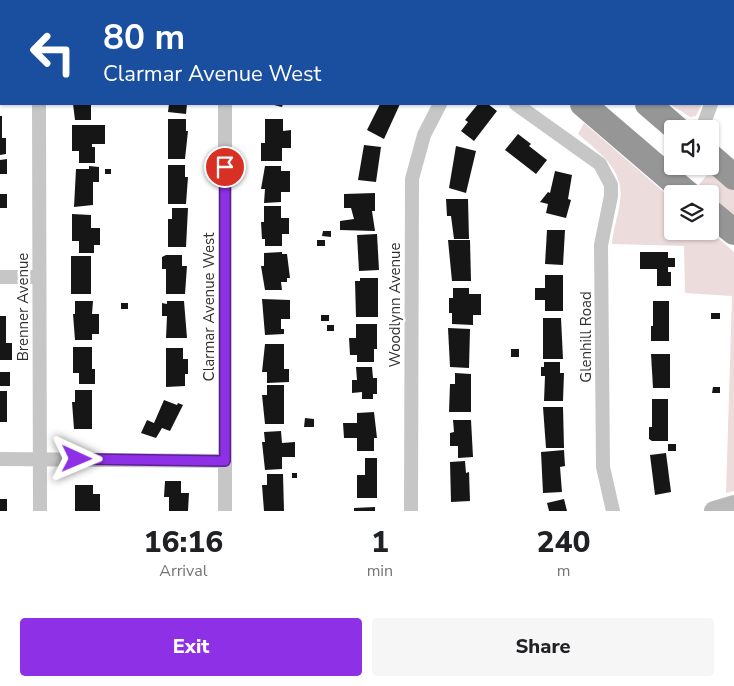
<!DOCTYPE html>
<style>
:root{--surface:#fff;--page:#f6f6f6;--text:#202124;--muted:#757577;--accent:#8e30e6}
body{margin:0;font-family:"Nunito Sans",sans-serif;background:var(--page);color:var(--text);height:100vh;display:flex;flex-direction:column;font-size:19px;white-space:nowrap}
*{box-sizing:border-box;margin:0}
p{font-size:16px;color:var(--muted)}
.icon{flex:none;width:28px;height:28px;fill:none;stroke:currentColor;stroke-width:2;stroke-linecap:round;stroke-linejoin:round}
.map{position:relative;height:511px;overflow:hidden}
.panel{display:flex;flex-direction:column;background:var(--surface);flex:1}
.panel>*{flex:none}
.hud{position:absolute;left:0px;top:0px;width:735px;height:105px;box-shadow:0 1px 4px #0004;background:#1a4fa0;color:#fff;overflow:hidden}
.tools{position:absolute;left:664px;top:120px;display:grid;gap:10px}
.tools a{display:grid;place-items:center;width:55px;height:55px;border-radius:5px;background:var(--surface);box-shadow:0 1px 4px #0004;font-size:25px}
.pin{position:absolute;display:grid;place-items:center;width:42px;height:42px;color:#fff;margin:-21px;border:2px solid #fff;border-radius:50%;box-shadow:0 1px 5px #0007}
.me{position:absolute;width:55px;margin:-28px;rotate:91deg;stroke-linejoin:round;filter:drop-shadow(0 0 4px #0008)}
.turn{display:flex;align-items:center;gap:18px;height:105px;padding:0 20px;font-size:22px}
.turn .icon{width:65px;height:65px;stroke-width:2.5}
.turn b{display:block;font-size:35px;line-height:42px}
.eta{display:flex;justify-content:space-evenly;align-items:center;height:85px;text-align:center}
.eta b{font-size:30px;font-weight:800;line-height:35px}
.primary-button{display:flex;gap:10px;margin-top:auto;padding:10px 20px}
.primary-button a{flex:1;height:58px;border-radius:5px;background:var(--accent);color:#fff;font-size:20px;font-weight:800;line-height:58px;text-align:center}
.primary-button a+a{background:var(--page);color:var(--text)}
.map>svg:first-child{display:block}
.green{fill:#ecdddc}
.building{fill:#161616}
.lines{fill:none;stroke-linecap:round;stroke-linejoin:round}
.street{stroke:#c6c6c6;stroke-width:14}
.secondary{stroke:#b9b9b9;stroke-width:20}
.highway{stroke:#969696;stroke-width:26}
.route-casing{stroke:#5c1f96;stroke-width:12}
.route{stroke:#8e30e6;stroke-width:9}
.labels{text-anchor:middle;dominant-baseline:central;stroke-width:5;stroke-linejoin:round;paint-order:stroke}
.street-label{font-size:15px;fill:#2f2f2f;stroke:#fff}
</style>
<div class="map">
<svg width="734" height="511" viewBox="0 0 734 511">
<rect width="100%" height="100%" fill="#fff"/>
<g class="green">
<polygon points="670,104 702,104 696,116 690,117"/>
<path d="M584,123L672,199V231H710L734,252V491L726,493L732,296L685,293L684,246L612,244C613,229 618,217 620,202C625,170 600,153 578,134Z"/>
<polygon points="711,170 734,189 734,217 710,194 698,186"/>
</g>
<g class="building">
<polygon points="73,104 91,104 91,120 75,120"/>
<polygon points="169,104 187,104 186,114 168,112"/>
<polygon points="270,104 283,104 282,107"/>
<polygon points="380,104 400,104 384,139 367,130"/>
<polygon points="478,104 488,104 497,111 474,141 461,131 468,122 465,120"/>
<polygon points="0,116 2,116 2,138 6,138 6,154 0,155"/>
<polygon points="168,119 186,119 186,131 188,131 185,159 168,159"/>
<polygon points="265,119 283,119 283,131 291,130 291,148 282,148 282,161 261,161 261,143 265,143"/>
<polygon points="72,125 105,125 105,144 92,144 92,147 95,147 95,163 79,163 79,151 72,151"/>
<polygon points="518,134 531,144 529,146 547,160 536,174 505,150"/>
<polygon points="364,145 381,147 376,182 358,180"/>
<polygon points="456,146 476,151 466,193 449,188"/>
<polygon points="7,159 7,174 0,174 0,160"/>
<polygon points="168,165 185,165 185,177 188,177 186,204 168,204"/>
<polygon points="89,166 99,167 99,182 93,182 93,205 74,207 76,169 89,169"/>
<polygon points="265,166 281,166 281,171 290,171 290,192 281,192 281,202 264,203 265,189 261,189"/>
<rect x="105" y="169" width="6" height="5"/>
<polygon points="555,171 572,175 568,199 571,200 566,218 546,213 548,204 540,202 548,192 550,193"/>
<polygon points="375,193 375,211 372,211 375,231 340,230 340,221 354,219 351,208 344,208 344,194"/>
<rect x="0" y="194" width="7" height="14"/>
<polygon points="446,199 468,199 469,239 454,239 451,216 447,216"/>
<polygon points="264,206 281,206 281,218 289,218 289,234 282,234 282,246 265,246 265,239 262,239 261,222 264,222"/>
<polygon points="172,208 188,208 186,247 168,247 168,219 172,219"/>
<polygon points="72,214 91,215 91,228 100,228 100,245 94,245 94,253 79,253 79,241 72,241"/>
<polygon points="547,230 565,230 563,265 545,264"/>
<polygon points="323,231 331,231 331,237 322,236"/>
<polygon points="377,234 379,270 359,271 357,235"/>
<rect x="317" y="240" width="8" height="6"/>
<polygon points="448,240 470,240 471,281 452,281"/>
<polygon points="282,252 282,254 287,254 290,278 287,278 287,282 281,282 282,290 265,290 261,266 264,266 264,253"/>
<polygon points="640,252 668,252 668,258 675,258 675,267 668,267 668,272 671,272 671,286 657,286 657,269 640,269"/>
<polygon points="166,255 182,255 182,266 187,266 185,294 166,294 166,269 162,269 162,257"/>
<rect x="71" y="256" width="20" height="38"/>
<polygon points="545,275 563,275 563,311 545,311 545,300 535,300 535,288 545,288"/>
<polygon points="360,278 378,278 378,317 356,317 355,281 360,281"/>
<polygon points="453,288 469,288 469,294 481,294 481,315 473,315 473,325 452,324 452,313 449,313 449,298 453,298"/>
<polygon points="262,299 290,300 290,319 281,319 281,329 284,329 284,334 265,335"/>
<polygon points="75,301 93,301 92,314 99,314 99,334 92,334 92,340 75,340 73,314 75,314"/>
<polygon points="167,301 184,301 187,338 166,338 167,316 162,316 162,303 167,304"/>
<polygon points="653,301 669,301 669,341 651,341 651,326 653,326"/>
<rect x="121" y="303" width="7" height="6"/>
<rect x="711" y="313" width="9" height="6"/>
<rect x="321" y="315" width="8" height="6"/>
<polygon points="0,316 6,316 6,343 12,343 12,360 0,360"/>
<polygon points="543,318 561,318 563,359 543,359"/>
<polygon points="356,324 377,324 377,349 374,349 374,362 357,362 357,355 350,355 349,338 356,338"/>
<rect x="327" y="325" width="7" height="6"/>
<polygon points="448,328 470,329 469,368 450,367"/>
<polygon points="265,344 284,344 284,369 289,369 289,382 267,383 267,372 262,372"/>
<polygon points="73,347 92,347 92,369 95,369 95,384 79,384 79,373 73,373"/>
<polygon points="166,348 183,348 183,359 188,359 188,374 185,374 185,386 166,387"/>
<rect x="511" y="349" width="8" height="8"/>
<polygon points="651,354 670,354 670,388 653,388"/>
<polygon points="544,362 560,362 560,373 564,373 563,401 544,401 545,376 541,376 541,367 544,367"/>
<polygon points="356,367 372,367 373,378 377,378 377,394 373,394 373,399 362,399 362,392 352,393 352,380 357,380"/>
<rect x="0" y="372" width="10" height="14"/>
<polygon points="455,373 471,374 471,412 449,412 450,384 455,384"/>
<polygon points="267,385 284,385 284,424 265,424 262,395 267,395"/>
<polygon points="713,387 720,387 720,393 712,393"/>
<polygon points="75,390 92,390 92,429 74,429 72,402 75,402"/>
<rect x="0" y="391" width="7" height="31"/>
<polygon points="652,399 668,399 668,441 652,441 649,439 649,427 652,427"/>
<polygon points="164,400 177,405 178,403 183,405 170,431 162,428 156,438 141,433 147,420 154,423"/>
<polygon points="543,407 563,407 564,448 546,448"/>
<polygon points="374,412 377,438 374,438 374,451 357,451 357,438 344,438 343,423 357,423 357,413"/>
<polygon points="305,418 314,419 314,427 304,427"/>
<polygon points="453,420 471,420 473,457 458,458 458,446 450,446 450,433 454,432"/>
<polygon points="281,431 282,443 295,442 295,457 282,457 282,469 265,470 262,442 265,442 264,432"/>
<rect x="668" y="444" width="8" height="7"/>
<polygon points="564,450 565,466 560,467 562,492 543,493 541,452"/>
<polygon points="666,453 671,492 655,495 650,455"/>
<polygon points="365,458 377,458 377,498 357,498 357,475 365,475"/>
<polygon points="465,461 466,473 469,472 470,501 451,502 450,462"/>
<rect x="292" y="473" width="5" height="5"/>
<polygon points="267,474 283,474 284,511 264,511 262,485 267,485"/>
<polygon points="165,481 181,481 181,493 189,493 188,511 169,511 169,497 164,497"/>
<polygon points="75,485 93,485 93,494 100,494 100,511 75,511"/>
<rect x="0" y="499" width="7" height="12"/>
<polygon points="564,499 567,511 549,511 547,503"/>
<polygon points="375,507 375,511 354,511 354,508"/>
</g>
<g class="lines">
<g class="street">
<polyline points="374,0 376,1"/>
<polyline points="41,1 41,0"/>
<polyline points="269,1 270,0"/>
<polyline points="0,77 1,77"/>
<polyline points="39,104 40,511"/>
<polyline points="516,104 600,164 611,185 611,196 601,245 603,467 613,511"/>
<polyline points="702,129 711,104"/>
<polyline points="0,277 39,277"/>
<polyline points="0,459 225,461"/>
<polyline points="225,511 225,104"/>
<polyline points="411,511 412,179 424,135 440,104"/>
</g>
<polyline class="secondary" points="714,511 734,505"/>
<g class="highway">
<polyline points="460,0 462,1"/>
<polyline points="526,0 528,1"/>
<polyline points="583,104 688,194"/>
<polyline points="648,104 677,129"/>
<polyline points="710,156 734,177"/>
<polyline points="710,212 734,232"/>
</g>
</g>
<g class="lines">
<defs>
<polyline id="route" points="77,459 225,461 225,167"/>
</defs>
<use href="#route" class="route-casing"/>
<use href="#route" class="route"/>
</g>
<g class="labels">
<g class="street-label">
<text transform="translate(395 305) rotate(-90)">Woodlynn Avenue</text>
<text transform="translate(23 307) rotate(-90)">Brenner Avenue</text>
<text transform="translate(209 307) rotate(-90)">Clarmar Avenue West</text>
<text transform="translate(586 337) rotate(-90)">Glenhill Road</text>
</g>
</g>
</svg>
<div class="tools">
<a><svg class="icon" aria-label="sound" viewBox="0 0 24 24"><path d="M4 9h4l5-4v14l-5-4H4zM17 9q2 3 0 6"/></svg></a>
<a><svg class="icon" aria-label="layers" viewBox="0 0 24 24"><path d="M12 4l9 5-9 5-9-5zM3 14l9 5 9-5"/></svg></a>
</div>
<div class="pin" style="left:225px;top:167px;background:#d93025"><svg class="icon" aria-label="arrive" viewBox="0 0 24 24"><path d="M6 21V4h12l-3 4 3 4H6"/></svg></div>
<svg class="me" style="left:77px;top:459px" viewBox="-20 -20 40 40"><path d="M0-17L14 15 0 8-14 15z" fill="#8e30e6" stroke="#fff" stroke-width="4"/></svg>
<div class="hud">
<div class="turn"><svg class="icon" aria-label="left" viewBox="0 0 24 24"><path d="M17 20v-9H6M10 6l-5 5 5 5"/></svg><div><b>80 m</b>Clarmar Avenue West</div></div>
</div>
</div>
<section class="panel">
<div class="eta">
<div><b>16:16</b><p>Arrival</p></div>
<div><b>1</b><p>min</p></div>
<div><b>240</b><p>m</p></div>
</div>
<div class="primary-button"><a>Exit</a><a>Share</a></div>
</section>
